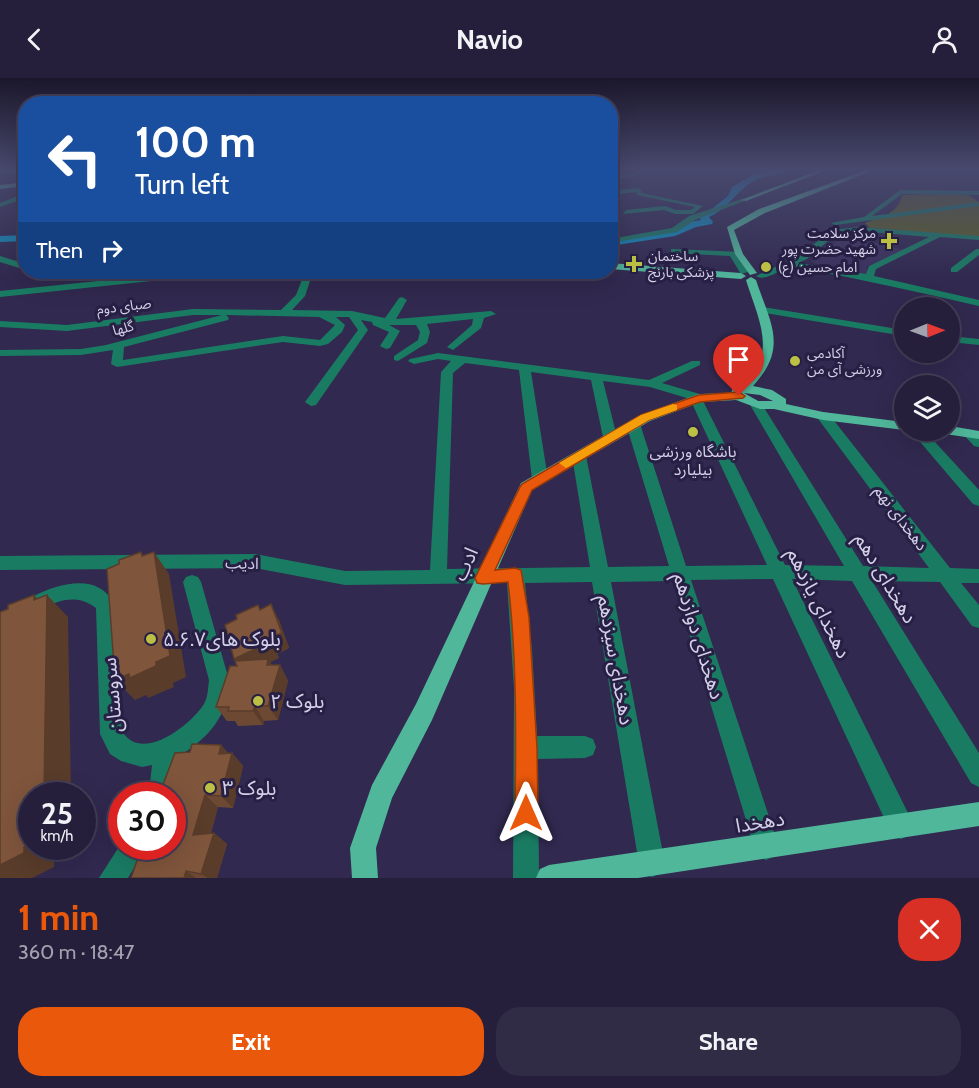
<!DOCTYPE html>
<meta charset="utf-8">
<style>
:root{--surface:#251f3b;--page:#312c46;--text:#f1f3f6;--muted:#a3a2af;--line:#423d55;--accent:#ea580c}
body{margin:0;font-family:Cabin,"Noto Sans Arabic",sans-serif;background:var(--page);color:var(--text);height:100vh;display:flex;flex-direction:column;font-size:22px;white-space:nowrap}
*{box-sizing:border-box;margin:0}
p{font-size:20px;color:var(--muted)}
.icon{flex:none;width:33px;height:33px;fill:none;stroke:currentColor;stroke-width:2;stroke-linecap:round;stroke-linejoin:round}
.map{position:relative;height:800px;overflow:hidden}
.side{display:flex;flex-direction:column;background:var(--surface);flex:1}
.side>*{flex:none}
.banner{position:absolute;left:18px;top:18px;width:600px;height:183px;border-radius:24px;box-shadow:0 6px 24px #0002,0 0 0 2px var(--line);background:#1a4fa0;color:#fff;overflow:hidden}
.needle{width:39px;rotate:89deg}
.controls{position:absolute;left:894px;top:219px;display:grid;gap:12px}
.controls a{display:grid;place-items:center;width:66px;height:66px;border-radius:50%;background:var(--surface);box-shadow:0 6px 24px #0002,0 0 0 2px var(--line);font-size:30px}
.speed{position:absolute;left:18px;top:704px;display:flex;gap:12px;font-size:30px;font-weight:700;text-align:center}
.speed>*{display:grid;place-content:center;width:78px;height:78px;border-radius:50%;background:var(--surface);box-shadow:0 6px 24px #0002,0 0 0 2px var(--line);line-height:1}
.speed small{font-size:15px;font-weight:400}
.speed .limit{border:9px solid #d22;background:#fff;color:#111}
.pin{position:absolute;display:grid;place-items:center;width:51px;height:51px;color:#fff;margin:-62px -26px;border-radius:50% 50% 50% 0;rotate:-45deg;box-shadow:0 0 6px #0007}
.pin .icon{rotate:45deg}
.me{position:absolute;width:66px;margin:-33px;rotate:0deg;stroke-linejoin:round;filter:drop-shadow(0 0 4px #0008)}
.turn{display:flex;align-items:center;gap:21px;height:126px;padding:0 18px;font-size:27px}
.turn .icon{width:78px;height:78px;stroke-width:2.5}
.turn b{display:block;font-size:42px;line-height:51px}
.then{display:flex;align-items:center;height:57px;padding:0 18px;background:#0003;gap:12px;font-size:22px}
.round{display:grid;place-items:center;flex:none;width:63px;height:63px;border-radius:24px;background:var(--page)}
.summary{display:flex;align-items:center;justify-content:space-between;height:102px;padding:0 18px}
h1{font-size:36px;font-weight:800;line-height:45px;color:var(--accent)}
.button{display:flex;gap:12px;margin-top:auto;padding:12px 18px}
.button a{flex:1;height:69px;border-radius:24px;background:var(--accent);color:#fff;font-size:24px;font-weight:800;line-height:69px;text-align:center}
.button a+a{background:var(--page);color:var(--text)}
header{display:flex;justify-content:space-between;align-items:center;height:78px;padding:0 18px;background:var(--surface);font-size:27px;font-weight:800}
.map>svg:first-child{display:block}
.built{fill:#3b315e}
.green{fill:#5c5f24}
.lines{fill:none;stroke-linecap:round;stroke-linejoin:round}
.river{fill:#0f8cba;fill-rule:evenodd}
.minor{fill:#1a7b63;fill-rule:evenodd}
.major{fill:#50b79a;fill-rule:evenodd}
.wall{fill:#6d4934}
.shaded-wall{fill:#593c2a}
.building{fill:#7f553c;stroke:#593c2a;stroke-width:1.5}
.route{fill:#ea580c;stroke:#983908;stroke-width:1.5}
.slow{fill:#f59e0b}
.poi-dot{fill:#bbc045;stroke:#271f44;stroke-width:2}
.labels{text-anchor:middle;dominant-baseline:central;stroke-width:6;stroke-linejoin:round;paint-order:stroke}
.far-poi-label{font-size:14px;fill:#d3d0e8;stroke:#271f44;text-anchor:start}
.far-street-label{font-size:14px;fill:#d3d0e8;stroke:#271f44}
.poi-label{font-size:16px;fill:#d3d0e8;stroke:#271f44}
.street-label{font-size:16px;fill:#d3d0e8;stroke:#271f44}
.near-street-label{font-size:20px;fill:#d3d0e8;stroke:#271f44}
.near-poi-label{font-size:20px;fill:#d3d0e8;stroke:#271f44;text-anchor:start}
</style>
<header><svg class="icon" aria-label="back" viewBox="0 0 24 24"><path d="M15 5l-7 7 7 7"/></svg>Navio<svg class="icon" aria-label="person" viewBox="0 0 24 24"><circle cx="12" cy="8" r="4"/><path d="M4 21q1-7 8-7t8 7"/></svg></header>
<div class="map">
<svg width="979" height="800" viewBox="0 0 979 800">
<rect width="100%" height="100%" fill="#31294f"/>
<polygon class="built" points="844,157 904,172 867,188 867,199 842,194 811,184"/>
<path class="green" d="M958,116L970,118L979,124V159L870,150L865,145C880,140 899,135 902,117Z"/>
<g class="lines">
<g class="river">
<path d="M783,90H791V92C782,98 769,96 758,101C738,110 729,130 709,139L713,144L712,146L696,149L675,158L610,168V162L672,152L689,144L701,142L698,138L713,130L728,118L732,109L754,96Z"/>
<polygon points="26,157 26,163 0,164 0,158"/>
</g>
<g class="minor">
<polygon points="26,90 26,94 0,96 0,92"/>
<polygon points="640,93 642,96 610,103 610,99"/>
<polygon points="639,110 642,115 703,128 693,136 675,136 664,132 623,136 626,132 665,128 676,132 691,132 695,129 637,117 636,114 610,117 610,113"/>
<polygon points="900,112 979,113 979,117 902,116 872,138 978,124 979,128 835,147 831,145 864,139"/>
<polygon points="26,115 26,120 0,129 0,125"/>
<polygon points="742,121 747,122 695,142 677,154 610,165 610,161 672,150 689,138"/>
<path d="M859,149L979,158V162L940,159L876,191L874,198L979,222V228C919,214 860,201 799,190C782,187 766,205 756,198L801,177L831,152ZM859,153L929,159L869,188L866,196L798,185L807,181L836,156Z"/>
<polygon points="674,171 742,174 742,178 738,178 748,194 741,196 730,178 671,175 671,171"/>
<polygon points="976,171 979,171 979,177 957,194 951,194 951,190"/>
<polygon points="0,178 26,186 26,192 0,184"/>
<polygon points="187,194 212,194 208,197 0,219 0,213"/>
<path d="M305,194H313L305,218L292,232L352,233L385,240L399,220L402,219L407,222L396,241L491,233L496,236L484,240L481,250L453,272L447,269L472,247L473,241L427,246L430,254L427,265L398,283L394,282V278L418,262L420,254L416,247H389L400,253L390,270L386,271L380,268L389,254L373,247L372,244L361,242L368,252L316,327L311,328L305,324L358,252L349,239H336L345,247L342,254L328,266L320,268L283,264L117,289L111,286L113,272L81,277L0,278V272L81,271L106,267L222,237H193L67,253L0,249V243L67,247L193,231L281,232L296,217ZM226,237L319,239L335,247L320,262L283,258L123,282L124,269L228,242L229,240Z"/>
<polygon points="763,229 904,252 904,258 759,234 759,230"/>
<polygon points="950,258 979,261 979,267 950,264"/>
<path d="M438,275L649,302L692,283H700V287L662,305L703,317L705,320L703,323L785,487L844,488L749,325L755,321L761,325L863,488L929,490L816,338L823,334L828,335L950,490L979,491V505H961L979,527V550L972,548L940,504L872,503L979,675V709L971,705L852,503L792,501L910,739L914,748L910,757L901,761L892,757L773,501L691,502L779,769L775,778L766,782L757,778L673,503L611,504L665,786L661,795L652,799L643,795L639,786L592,504L525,505L532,572L537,658H585L593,661L596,669L593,677L585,680L538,681L539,800H513L514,610L507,505L345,507L255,490L0,492V478L255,476L345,493L430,492L441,294L451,283L438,281L414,286L408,283L410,281ZM465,285L519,292L532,401L540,406L548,401L531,294L591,302L603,359L610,363L617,359L603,303L650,309L690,321L767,487L686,488L640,346L633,342L626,346L669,488L608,489L586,378L579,373L572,378L590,489L447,491L453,295Z"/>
<polygon points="969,351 979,357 979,369 974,368 962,355"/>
<polygon points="910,352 924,352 979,412 979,428 973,426"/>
<path d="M192,497L198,499L201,504L229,602C229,638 207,662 177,679L174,706L169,717H145L150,705L152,687L142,689L121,683L110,676L100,656L96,530C71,510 41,529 21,547C14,554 9,561 0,565V542C23,518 93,482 114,526L122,653C141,686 191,647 204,626C208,619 208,610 209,602L183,504L186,499Z"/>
<polygon points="122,764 122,768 147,768 128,800 99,800"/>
</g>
<g class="major">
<polygon points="825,90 832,90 746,123 741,122"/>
<polygon points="872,90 879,90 765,135 734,152 743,176 757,195 750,197 735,176 727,149 759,131"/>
<polygon points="26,104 26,108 0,111 0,107"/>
<polygon points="610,185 741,195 746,198 741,201 610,191"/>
<path d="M751,199L756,202C770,245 789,269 753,308L772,312L786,321V326L823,334L904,344V352L823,342L774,331H760L736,322L701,324L650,343L532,412L432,642L392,720L376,770L378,800H352L350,770L372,707L416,626L521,405L640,337L699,316L731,315L733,310C782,283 759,244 746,202ZM744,315L760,317L773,323H758Z"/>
<polygon points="950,348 979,353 979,361 945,356 939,352 950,352"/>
<polygon points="979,724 979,748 638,800 536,800 540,791 549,787"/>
</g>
</g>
<g class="wall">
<polygon points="260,531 279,542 289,570 277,576 279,580 270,584 272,587 280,587 288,603 278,642 264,643 263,647 238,648 235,643 227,643 216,629 237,588 236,583"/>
<polygon points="221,667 228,675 232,675 243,688 233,730 218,729 211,755 214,755 227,766 217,800 131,800 172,768 172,717 190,674"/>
</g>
<g class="shaded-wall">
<polygon points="154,474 169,496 186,599 173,605 174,609 148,620 146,617 135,622 115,602"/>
<polygon points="34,517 47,530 47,517 68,539 71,717 44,717"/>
<polygon points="271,526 279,542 289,570 277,576 279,580 270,584 277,597 244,596 234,581 269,560"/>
<polygon points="280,587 288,603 278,642 268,628"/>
<polygon points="255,628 264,643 263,647 253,633"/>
<polygon points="221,667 231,679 232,675 243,688 233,730 221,718 219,676"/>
<polygon points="205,717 218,729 207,768 193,757"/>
<polygon points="214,755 227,766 217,800 208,800 201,796"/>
<polygon points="32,765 32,768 72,768 72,773 54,783 54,789 32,800 0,800 0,787 24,769"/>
<polygon points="186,793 196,800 184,800"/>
</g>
<g class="building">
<polygon points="141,474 142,478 154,474 170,578 156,584 156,588 130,600 129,596 115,602 107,491 119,486 119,482"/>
<polygon points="34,517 34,522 47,517 44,717 32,717 32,765 24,769 24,775 0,787 0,534 8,531 8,527"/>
<polygon points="271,526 282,555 269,560 270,564 234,581 225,547 237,541 236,537 258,527 260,532"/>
<polygon points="268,581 267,587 280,587 268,628 255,628 253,633 228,633 229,629 216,629 230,588 237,588 235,583"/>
<polygon points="192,666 221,667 219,676 232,675 221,718 205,717 193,757 214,755 201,796 186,793 184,800 131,800 142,768 172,768 172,735 178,719 172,720 172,717 159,717 175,675 190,674"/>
</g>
<linearGradient id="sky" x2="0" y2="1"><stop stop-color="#1b172b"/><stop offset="0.45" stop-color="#48496e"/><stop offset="1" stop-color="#48496e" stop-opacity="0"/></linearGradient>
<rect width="979" height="202" fill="url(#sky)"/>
<path class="route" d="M739,314L745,318L743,320L700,324L649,342L532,412L495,492L515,490L521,492L529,539L537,670L538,735L534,743L526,746L518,743L515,735C516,658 517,580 508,504L483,506L477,505L475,500L520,409L522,406L641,337L699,317Z"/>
<polygon class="slow" points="673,326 677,327 677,332 649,342 570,388 566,390 559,385 641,337"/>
<g class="poi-dot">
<path d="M886 154h6v6h6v6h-6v6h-6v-6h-6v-6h6z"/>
<path d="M631 177h6v6h6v6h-6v6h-6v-6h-6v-6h6z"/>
<circle cx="766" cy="189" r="6"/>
<circle cx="795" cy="283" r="6"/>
<circle cx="693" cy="354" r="6"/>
<circle cx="151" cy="561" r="6"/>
<circle cx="258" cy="623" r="6"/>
<circle cx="210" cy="710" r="6"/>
</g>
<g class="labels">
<g class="far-poi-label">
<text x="876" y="155" text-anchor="end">مرکز سلامت<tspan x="876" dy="16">شهید حضرت پور</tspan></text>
<text x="648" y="178">ساختمان<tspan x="648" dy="16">پزشکی بارنج</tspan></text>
<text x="778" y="189">امام حسین (ع)</text>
<text x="807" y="275">آکادمی<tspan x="807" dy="16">ورزشی آی من</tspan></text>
</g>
<g class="far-street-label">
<text transform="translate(124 228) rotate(-7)">صبای دوم</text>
<text transform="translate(123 250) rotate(-15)">گلها</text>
</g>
<g class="poi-label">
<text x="693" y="373">باشگاه ورزشی<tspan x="693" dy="18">بیلیارد</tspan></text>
</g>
<g class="street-label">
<text transform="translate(901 440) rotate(53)">دهخدای نهم</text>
<text transform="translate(242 485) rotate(2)">ادیب</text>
</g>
<g class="near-street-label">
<text transform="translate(465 486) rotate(-65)">ادب</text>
<text transform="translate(886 500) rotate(59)">دهخدای دهم</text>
<text transform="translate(819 525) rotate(64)">دهخدای یازدهم</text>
<text transform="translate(699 558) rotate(73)">دهخدای دوازدهم</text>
<text transform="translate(616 582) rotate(80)">دهخدای سیزدهم</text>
<text transform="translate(112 617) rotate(-95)">سروستان</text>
<text transform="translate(760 744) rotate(-9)">دهخدا</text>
</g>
<g class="near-poi-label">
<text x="163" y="561">بلوک های۵.۶.۷</text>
<text x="270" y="623">بلوک ۲</text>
<text x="222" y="710">بلوک ۳</text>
</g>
</g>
</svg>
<div class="controls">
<a><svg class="needle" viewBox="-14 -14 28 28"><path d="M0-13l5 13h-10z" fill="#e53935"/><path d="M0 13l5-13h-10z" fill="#a3a2af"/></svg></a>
<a><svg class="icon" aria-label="layers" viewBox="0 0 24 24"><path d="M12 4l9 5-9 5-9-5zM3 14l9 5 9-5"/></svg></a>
</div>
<div class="speed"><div>25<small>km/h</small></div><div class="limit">30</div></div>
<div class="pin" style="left:739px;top:318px;background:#d93025"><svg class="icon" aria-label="arrive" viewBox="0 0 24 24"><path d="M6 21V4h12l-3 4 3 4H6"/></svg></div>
<svg class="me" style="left:526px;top:735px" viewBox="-20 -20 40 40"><path d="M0-17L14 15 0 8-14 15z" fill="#ea580c" stroke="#fff" stroke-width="4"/></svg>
<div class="banner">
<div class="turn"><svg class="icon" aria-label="left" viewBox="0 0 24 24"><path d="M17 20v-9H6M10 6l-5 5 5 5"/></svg><div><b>100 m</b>Turn left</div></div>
<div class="then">Then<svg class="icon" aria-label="right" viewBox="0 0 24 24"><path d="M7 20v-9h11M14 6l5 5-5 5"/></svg></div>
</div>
</div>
<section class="side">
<div class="summary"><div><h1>1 min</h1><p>360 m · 18:47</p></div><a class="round" style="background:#d93025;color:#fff"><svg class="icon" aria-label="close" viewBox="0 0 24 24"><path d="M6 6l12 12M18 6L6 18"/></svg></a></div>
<div class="button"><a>Exit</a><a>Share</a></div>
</section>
